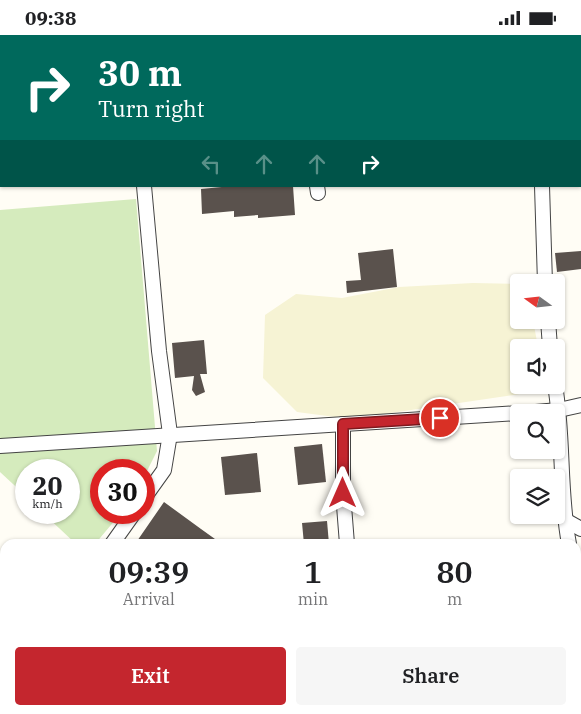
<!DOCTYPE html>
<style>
:root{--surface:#fff;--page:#f6f6f6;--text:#202124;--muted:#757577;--accent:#c4262e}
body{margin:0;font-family:"IBM Plex Serif",serif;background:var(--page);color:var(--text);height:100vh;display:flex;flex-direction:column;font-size:19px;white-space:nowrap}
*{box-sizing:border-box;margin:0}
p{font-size:16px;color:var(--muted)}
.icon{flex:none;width:28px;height:28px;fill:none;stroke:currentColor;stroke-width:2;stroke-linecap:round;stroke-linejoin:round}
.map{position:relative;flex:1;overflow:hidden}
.drawer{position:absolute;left:0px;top:504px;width:581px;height:176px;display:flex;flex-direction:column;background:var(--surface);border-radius:15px 15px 0 0;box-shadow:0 1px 4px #0004}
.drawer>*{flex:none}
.banner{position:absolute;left:0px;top:0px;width:581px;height:152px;box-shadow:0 1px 4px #0004;background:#00695c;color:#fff;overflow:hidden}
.needle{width:32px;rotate:285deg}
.fabs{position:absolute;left:510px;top:239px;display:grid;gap:10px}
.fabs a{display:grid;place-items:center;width:55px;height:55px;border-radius:5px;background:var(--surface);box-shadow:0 1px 4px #0004;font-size:25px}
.speed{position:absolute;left:15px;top:424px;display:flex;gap:10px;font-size:25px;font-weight:700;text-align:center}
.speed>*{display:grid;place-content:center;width:65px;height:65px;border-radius:50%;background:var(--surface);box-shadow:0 1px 4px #0004;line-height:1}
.speed small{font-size:12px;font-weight:400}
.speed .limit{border:8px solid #d22;background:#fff;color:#111}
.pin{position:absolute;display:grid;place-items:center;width:42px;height:42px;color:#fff;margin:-21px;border:2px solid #fff;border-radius:50%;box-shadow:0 1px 5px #0007}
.me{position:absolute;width:55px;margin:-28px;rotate:0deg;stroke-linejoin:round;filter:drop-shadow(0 0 4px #0008)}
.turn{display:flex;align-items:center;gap:18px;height:105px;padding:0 15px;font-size:22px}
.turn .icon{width:65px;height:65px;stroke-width:2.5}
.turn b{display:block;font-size:35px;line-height:42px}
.lanes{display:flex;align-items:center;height:48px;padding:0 15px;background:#0003;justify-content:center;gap:25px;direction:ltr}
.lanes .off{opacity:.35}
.eta{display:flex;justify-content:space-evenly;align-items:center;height:85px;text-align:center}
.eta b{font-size:30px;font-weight:600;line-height:35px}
.button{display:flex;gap:10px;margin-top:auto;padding:10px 15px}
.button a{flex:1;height:58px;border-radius:5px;background:var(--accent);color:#fff;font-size:20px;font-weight:600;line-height:58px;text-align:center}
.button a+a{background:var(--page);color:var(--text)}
.status{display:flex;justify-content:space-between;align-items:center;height:35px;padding:0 25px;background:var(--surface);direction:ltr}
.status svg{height:14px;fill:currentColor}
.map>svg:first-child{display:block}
.farmland{fill:#f6f3d4}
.green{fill:#d5ebbd}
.building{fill:#5a524d}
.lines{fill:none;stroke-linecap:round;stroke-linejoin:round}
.minor-casing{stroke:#444;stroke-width:16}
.minor{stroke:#fff;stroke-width:14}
.route-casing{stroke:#7f191e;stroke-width:12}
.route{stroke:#c4262e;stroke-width:9}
</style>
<div class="status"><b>09:38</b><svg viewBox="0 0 49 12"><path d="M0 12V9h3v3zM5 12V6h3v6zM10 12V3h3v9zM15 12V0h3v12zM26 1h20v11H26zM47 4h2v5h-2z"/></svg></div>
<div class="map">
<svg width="581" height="679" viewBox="0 0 581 679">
<rect width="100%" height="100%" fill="#fffdf5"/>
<polygon class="farmland" points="473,248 519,249 519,285 533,285 538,312 519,312 519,350 546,350 547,355 350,384 297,377 263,343 265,280 296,259 342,263 399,252"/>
<polygon class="green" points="136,164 157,416 144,442 144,435 101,435 101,478 121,478 95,509 76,509 43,478 69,478 69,435 26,435 26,461 0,437 0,175"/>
<g class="building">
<polygon points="232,151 293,151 295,180 258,183 258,180 234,182 234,176 202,179 201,154"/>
<polygon points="393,214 397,252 347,258 346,246 361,245 358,218"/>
<polygon points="581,216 581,234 557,237 555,218"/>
<polygon points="204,305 207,339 200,339 205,357 196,361 192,355 194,341 175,343 172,308"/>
<polygon points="322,409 326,447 298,450 294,412"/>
<polygon points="257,418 261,457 225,460 221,422"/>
<polygon points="164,467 201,494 222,509 135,509"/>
<polygon points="327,486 329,509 304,509 302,488"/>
</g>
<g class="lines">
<defs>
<g id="minor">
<polyline points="569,1 579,0"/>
<polyline points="0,57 1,57"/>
<polyline points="144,151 159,316 170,399 164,435 144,463"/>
<polyline points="317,151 318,158"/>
<polyline points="542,151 545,248"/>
<polyline points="548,285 550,312"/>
<path d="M555,350C564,403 559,456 569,509"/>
<polyline points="524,378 559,375 581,370"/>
<polyline points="343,389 343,458 347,509"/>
<polyline points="0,411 519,378"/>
<polyline points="565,485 581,494"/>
<polyline points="112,509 134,478"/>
<polyline points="576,549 581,576"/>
<polyline points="576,615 581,614"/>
<polyline points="0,628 5,623"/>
<polyline points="0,646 5,649"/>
<polyline points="42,675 48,679"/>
<polyline points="366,675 367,679"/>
<polyline points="522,675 523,679"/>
</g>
</defs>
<use href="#minor" class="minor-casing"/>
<use href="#minor" class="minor"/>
</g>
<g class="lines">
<defs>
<polyline id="route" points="343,458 343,389 440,383"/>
</defs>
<use href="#route" class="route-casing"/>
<use href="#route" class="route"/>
</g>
</svg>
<div class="fabs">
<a><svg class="needle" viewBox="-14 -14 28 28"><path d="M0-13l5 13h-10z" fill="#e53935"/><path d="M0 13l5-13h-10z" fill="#757577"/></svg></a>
<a><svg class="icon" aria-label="sound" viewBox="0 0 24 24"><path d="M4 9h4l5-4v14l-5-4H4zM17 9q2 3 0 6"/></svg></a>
<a><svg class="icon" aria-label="search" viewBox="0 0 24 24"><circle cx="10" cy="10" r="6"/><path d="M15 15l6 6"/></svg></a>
<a><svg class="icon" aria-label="layers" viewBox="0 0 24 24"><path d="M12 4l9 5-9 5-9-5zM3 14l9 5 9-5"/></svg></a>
</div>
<div class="speed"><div>20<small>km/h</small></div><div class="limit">30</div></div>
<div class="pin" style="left:440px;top:383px;background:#d93025"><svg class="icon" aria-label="arrive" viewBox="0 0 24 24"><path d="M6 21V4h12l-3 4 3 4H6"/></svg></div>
<svg class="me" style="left:343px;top:458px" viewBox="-20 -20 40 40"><path d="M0-17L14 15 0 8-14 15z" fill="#c4262e" stroke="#fff" stroke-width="4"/></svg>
<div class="banner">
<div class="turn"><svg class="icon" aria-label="right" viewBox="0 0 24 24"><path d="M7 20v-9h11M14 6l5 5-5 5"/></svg><div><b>30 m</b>Turn right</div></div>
<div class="lanes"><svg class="icon off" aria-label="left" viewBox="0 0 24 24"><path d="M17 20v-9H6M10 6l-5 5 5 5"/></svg><svg class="icon off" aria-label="ahead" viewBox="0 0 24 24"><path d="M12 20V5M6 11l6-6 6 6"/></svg><svg class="icon off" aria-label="ahead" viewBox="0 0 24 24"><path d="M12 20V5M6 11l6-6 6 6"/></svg><svg class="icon" aria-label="right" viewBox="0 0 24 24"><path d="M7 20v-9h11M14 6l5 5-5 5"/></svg></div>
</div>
<section class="drawer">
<div class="eta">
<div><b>09:39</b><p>Arrival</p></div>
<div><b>1</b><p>min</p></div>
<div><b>80</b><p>m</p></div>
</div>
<div class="button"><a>Exit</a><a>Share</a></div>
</section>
</div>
